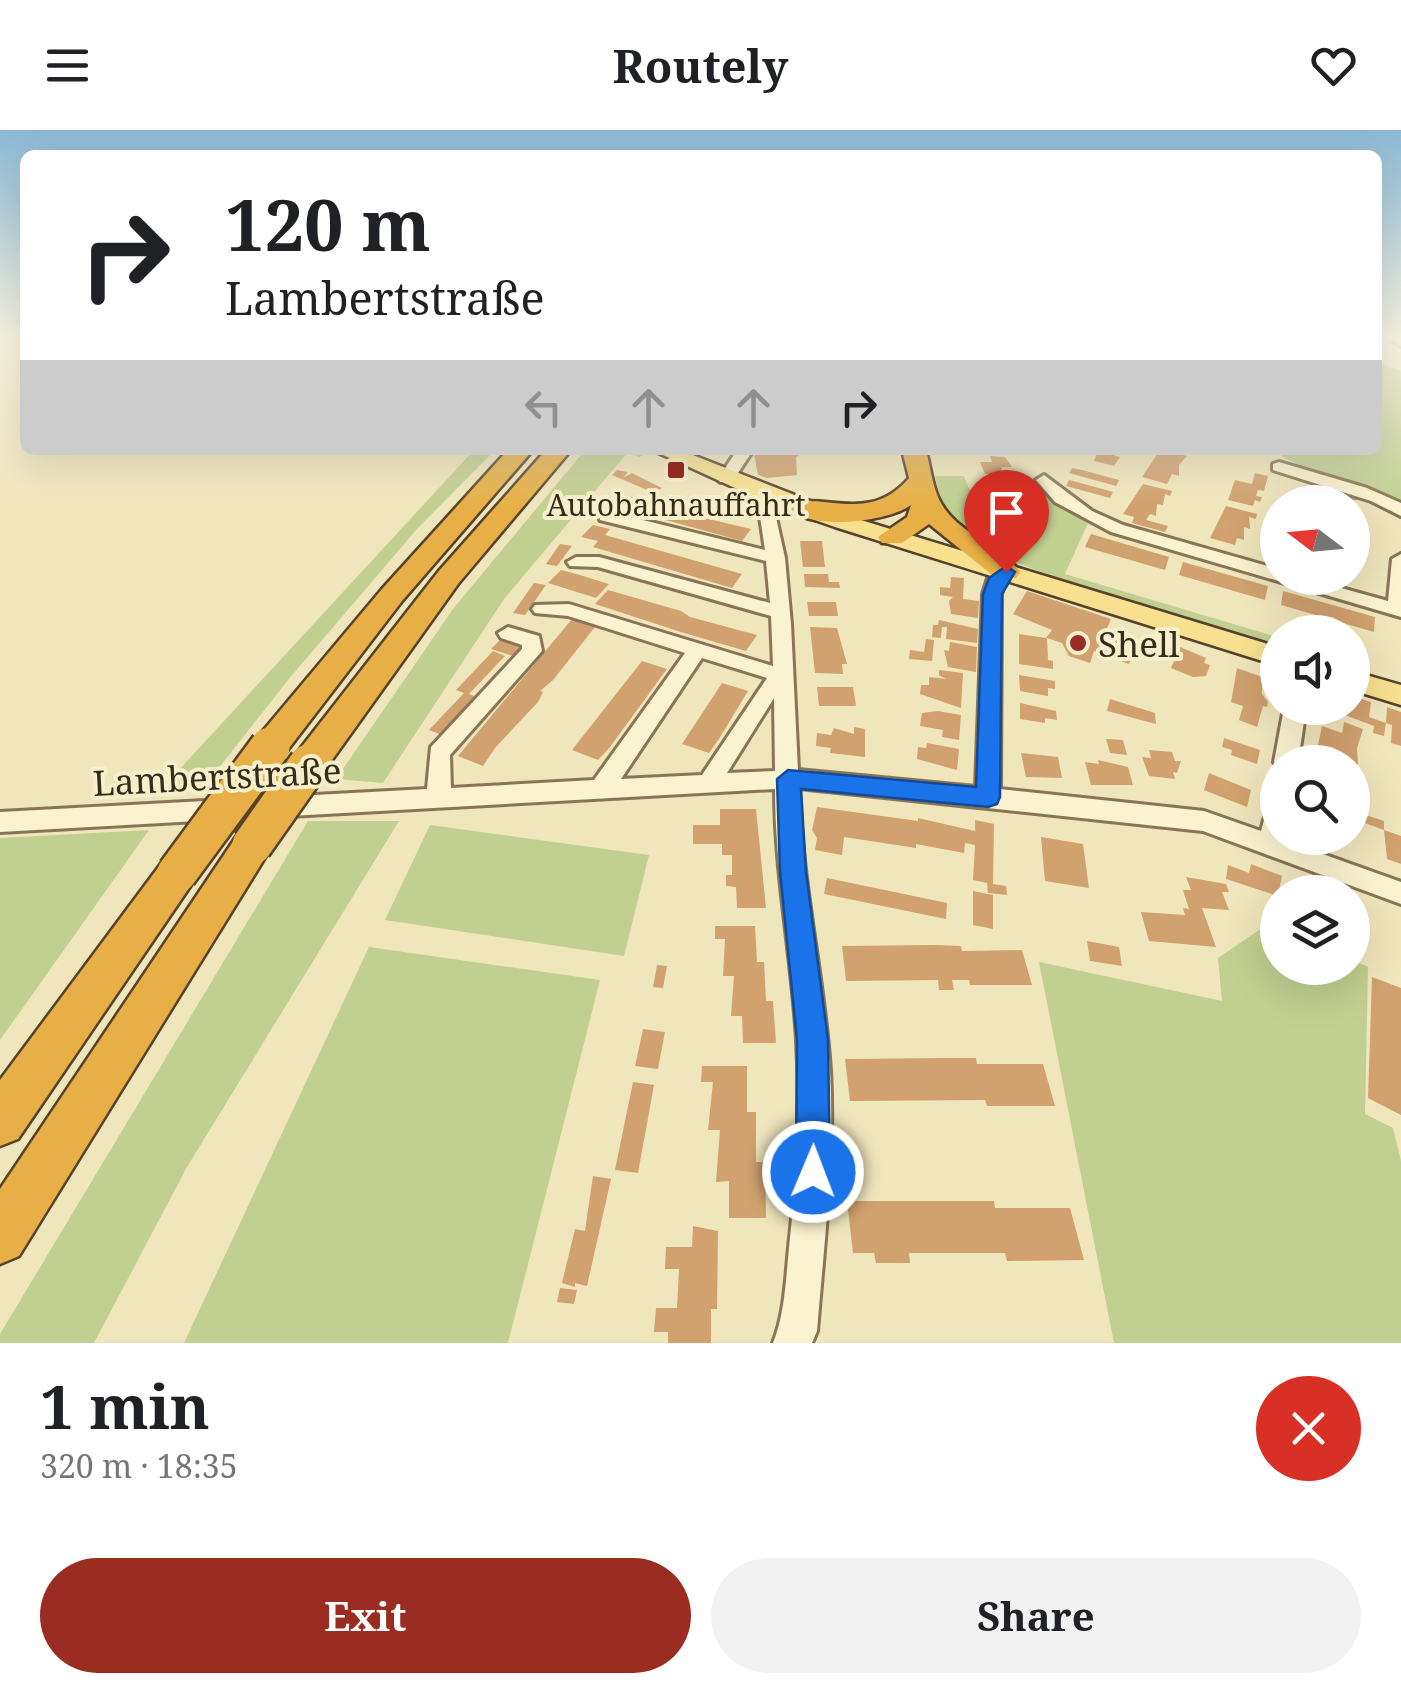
<!DOCTYPE html>
<meta charset="utf-8">
<style>
:root{--surface:#fff;--page:#f2f2f2;--text:#202124;--muted:#757577;--accent:#9b2c21}
body{margin:0;font-family:"Noto Serif",serif;background:var(--page);color:var(--text);height:100vh;display:flex;flex-direction:column;font-size:38px;white-space:nowrap}
*{box-sizing:border-box;margin:0}
p{font-size:32px;color:var(--muted)}
.icon{flex:none;width:55px;height:55px;fill:none;stroke:currentColor;stroke-width:2;stroke-linecap:round;stroke-linejoin:round}
.map{position:relative;height:1213px;overflow:hidden}
.side{display:flex;flex-direction:column;background:var(--surface);flex:1}
.side>*{flex:none}
.top-card{position:absolute;left:20px;top:20px;width:1362px;height:305px;border-radius:15px;box-shadow:0 10px 40px #0002;background:#fff;color:var(--text);overflow:hidden}
.needle{width:65px;rotate:286deg}
.tools{position:absolute;left:1260px;top:355px;display:grid;gap:20px}
.tools a{display:grid;place-items:center;width:110px;height:110px;border-radius:50%;background:var(--surface);box-shadow:0 10px 40px #0002;font-size:50px}
.pin{position:absolute;display:grid;place-items:center;width:85px;height:85px;color:#fff;margin:-102px -42px;border-radius:50% 50% 50% 0;rotate:-45deg;box-shadow:0 0 10px #0007}
.pin .icon{rotate:45deg}
.me{position:absolute;width:110px;margin:-55px;rotate:1deg;stroke-linejoin:round;filter:drop-shadow(0 0 8px #0008)}
.turn{display:flex;align-items:center;gap:35px;height:210px;padding:0 40px;font-size:45px}
.turn .icon{width:130px;height:130px;stroke-width:2.5}
.turn b{display:block;font-size:70px;line-height:85px}
.lanes{display:flex;align-items:center;height:95px;padding:0 40px;background:#0003;justify-content:center;gap:50px;direction:ltr}
.lanes .off{opacity:.35}
.round{display:grid;place-items:center;flex:none;width:105px;height:105px;border-radius:52px;background:var(--page)}
.overview{display:flex;align-items:center;justify-content:space-between;height:170px;padding:0 40px}
h1{font-size:60px;font-weight:700;line-height:75px}
.button{display:flex;gap:20px;margin-top:auto;padding:20px 40px}
.button a{flex:1;height:115px;border-radius:60px;background:var(--accent);color:#fff;font-size:40px;font-weight:700;line-height:115px;text-align:center}
.button a+a{background:var(--page);color:var(--text)}
header{display:flex;justify-content:space-between;align-items:center;height:130px;padding:0 40px;background:var(--surface);font-size:45px;font-weight:700}
.map>svg:first-child{display:block}
.green{fill:#c1cf90}
.building{fill:#d1a16f}
.lines{fill:none;stroke-linecap:round;stroke-linejoin:round}
.minor-casing{stroke:#897555;stroke-width:6}
.major-casing{stroke:#56422a;stroke-width:5}
.highway-casing{stroke:#56422a;stroke-width:5}
.minor{fill:#fbf2cf;fill-rule:evenodd}
.major{fill:#f7e190;fill-rule:evenodd}
.highway{fill:#e7af45;fill-rule:evenodd}
.highway-bridge-casing{stroke:#56422a;stroke-width:44;stroke-linecap:butt}
.highway-bridge{stroke:#e7af45;stroke-width:39}
.route{fill:#1a73e8;stroke:#114b97;stroke-width:2.5}
.poi-dot{fill:#9b2c21;stroke:#f7efcc;stroke-width:4}
.labels{text-anchor:middle;dominant-baseline:central;stroke-width:8;stroke-linejoin:round;paint-order:stroke}
.far-poi-label{font-size:30px;fill:#372b1a;stroke:#f7efcc}
.poi-label{font-size:35px;fill:#372b1a;stroke:#f7efcc;text-anchor:start}
.street-label{font-size:35px;fill:#372b1a;stroke:#f7efcc}
</style>
<header><svg class="icon" aria-label="menu" viewBox="0 0 24 24"><path d="M4 6h16M4 12h16M4 18h16"/></svg>Routely<svg class="icon" aria-label="heart" viewBox="0 0 24 24"><path d="M12 20l-8-8c-3-5 5-10 8-4 3-6 11-1 8 4z"/></svg></header>
<div class="map">
<svg width="1401" height="1213" viewBox="0 0 1401 1213">
<rect width="100%" height="100%" fill="#f0e6bc"/>
<g class="green">
<polygon points="1378,232 1401,241 1401,370 1326,348 1281,326 1288,320 1378,320"/>
<polygon points="474,320 495,320 417,399 288,550 214,644 153,668"/>
<polygon points="585,320 635,320 644,325 639,327 628,322 504,469 383,653 336,649 453,479"/>
<polygon points="935,346 964,346 970,361 1038,362 1088,393 1065,444 1277,507 1277,517 1049,445 987,421 966,406 943,380"/>
<polygon points="308,691 399,691 187,1037 94,1213 0,1213 0,1204"/>
<polygon points="430,695 649,725 624,826 385,790"/>
<polygon points="149,700 0,910 0,708"/>
<polygon points="1264,791 1277,797 1278,838 1352,838 1353,830 1368,837 1365,984 1393,998 1401,1031 1401,1213 1114,1213 1039,832 1222,871 1218,828 1262,798"/>
<polygon points="369,817 600,850 508,1213 184,1213"/>
</g>
<g class="building">
<polygon points="768,320 806,320 807,321 796,327 797,345 767,348 758,345 754,324 767,324"/>
<polygon points="1160,320 1187,326 1179,335 1179,346 1172,344 1167,354 1142,347"/>
<polygon points="1098,321 1120,327 1114,336 1094,331"/>
<polygon points="990,326 1005,327 1012,337 1002,337 1000,344 985,344 980,332 992,332"/>
<polygon points="1072,338 1082,340 1119,350 1116,356 1069,343"/>
<polygon points="617,340 628,342 623,348 632,343 662,358 654,363 612,345"/>
<polygon points="1255,343 1268,346 1264,361 1258,360 1256,366 1262,367 1260,372 1255,370 1253,376 1228,370 1235,350 1252,354"/>
<polygon points="1005,344 1022,344 1028,359 1011,359"/>
<polygon points="1069,350 1088,355 1113,362 1110,368 1066,356"/>
<polygon points="1143,354 1172,361 1170,366 1165,364 1163,375 1157,374 1156,386 1150,384 1146,390 1168,396 1165,402 1132,393 1134,387 1123,384"/>
<polygon points="1323,361 1359,366 1359,370 1321,372"/>
<polygon points="622,364 692,385 751,399 742,411 611,375"/>
<polygon points="1226,376 1257,384 1256,389 1249,387 1250,399 1244,397 1244,410 1237,408 1235,415 1210,408"/>
<polygon points="593,395 610,399 605,405 742,444 732,458 593,417 598,411 581,407"/>
<polygon points="1091,404 1169,427 1165,440 1085,417"/>
<polygon points="800,411 822,411 825,437 803,437"/>
<polygon points="560,414 572,416 557,436 546,434"/>
<polygon points="1183,432 1268,456 1265,470 1179,445"/>
<polygon points="561,440 573,443 609,454 596,468 548,453"/>
<polygon points="804,444 828,444 829,452 839,452 840,458 805,457"/>
<polygon points="951,447 964,448 963,469 979,471 978,488 951,484 949,471 953,467 940,465 940,457 950,458"/>
<polygon points="534,453 546,455 525,485 513,483"/>
<polygon points="608,460 681,481 690,487 757,505 746,521 684,503 595,474"/>
<polygon points="1027,461 1111,489 1104,505 1114,508 1116,504 1139,512 1129,534 1094,521 1090,533 1069,526 1062,513 1047,508 1048,530 1053,531 1053,539 1019,534 1019,504 1046,508 1052,500 1013,484"/>
<polygon points="1283,461 1375,487 1374,502 1281,475"/>
<polygon points="807,472 836,472 838,486 809,486"/>
<polygon points="572,489 595,497 553,550 540,561 543,562 538,572 495,618 483,636 458,626"/>
<polygon points="939,490 978,499 977,513 946,509 947,497 942,497 941,508 932,507 933,495 938,495"/>
<polygon points="810,497 837,498 847,534 842,534 843,544 815,543"/>
<polygon points="926,509 934,510 932,531 909,529 910,520 924,522"/>
<polygon points="500,510 524,518 516,527 491,519"/>
<polygon points="950,512 977,517 976,542 948,537 944,520 949,521"/>
<polygon points="1180,517 1206,528 1204,533 1210,535 1206,546 1193,547 1171,538"/>
<polygon points="493,521 505,526 469,564 477,567 442,605 429,600 464,563 456,560"/>
<polygon points="642,531 667,539 610,617 598,630 572,620"/>
<polygon points="1237,538 1262,547 1262,564 1268,572 1267,577 1263,576 1257,597 1239,590 1243,576 1231,572"/>
<polygon points="939,540 963,543 961,578 920,564 921,555 929,555 929,547 946,549 939,545"/>
<polygon points="1019,545 1055,551 1055,559 1048,558 1048,566 1020,561"/>
<polygon points="722,553 748,561 719,609 709,623 682,614"/>
<polygon points="817,557 853,557 856,576 819,576"/>
<polygon points="1352,566 1371,572 1369,587 1386,593 1384,606 1373,603 1374,596 1326,578 1352,578"/>
<polygon points="1110,569 1155,583 1156,594 1107,581"/>
<polygon points="1020,573 1056,581 1057,590 1045,588 1045,593 1020,589"/>
<polygon points="1387,577 1401,582 1401,616 1391,613 1392,595 1386,593"/>
<polygon points="938,581 961,585 959,610 942,607 943,600 920,596 922,583"/>
<polygon points="1344,592 1363,599 1357,618 1358,635 1318,615 1322,596 1342,603"/>
<polygon points="854,597 865,599 865,627 830,623 831,618 816,616 817,603 831,605 834,598 854,604"/>
<polygon points="1224,608 1260,620 1257,634 1231,625 1232,620 1222,617"/>
<polygon points="1106,609 1123,610 1127,625 1110,623"/>
<polygon points="927,613 959,619 957,640 917,629 918,617 926,618"/>
<polygon points="1149,620 1172,622 1175,631 1181,631 1177,643 1173,642 1175,649 1149,646 1142,627 1151,628"/>
<polygon points="1021,623 1058,627 1062,648 1026,647"/>
<polygon points="1098,630 1128,637 1133,655 1091,655 1085,632 1099,634"/>
<polygon points="1209,643 1251,660 1247,677 1204,660"/>
<polygon points="817,677 918,691 918,688 975,701 975,690 994,694 993,754 1006,756 1007,765 988,763 987,753 973,750 975,715 965,713 964,723 916,714 916,718 844,707 842,725 815,720 817,708 812,700"/>
<polygon points="720,679 756,679 766,778 737,778 736,757 726,756 726,745 732,745 732,725 722,725 722,714 693,714 693,695 720,695"/>
<polygon points="1360,683 1384,691 1384,700 1401,706 1401,734 1387,729 1384,700 1359,691"/>
<polygon points="1041,707 1083,714 1089,758 1045,751"/>
<polygon points="1251,734 1282,746 1278,766 1226,749 1228,735 1249,743"/>
<polygon points="1186,747 1226,754 1229,762 1222,762 1229,780 1202,778 1216,817 1149,811 1141,782 1185,785 1183,778 1189,779 1183,760 1191,760"/>
<polygon points="827,748 947,773 946,789 824,764"/>
<polygon points="973,761 993,765 993,799 973,795"/>
<polygon points="1352,785 1367,791 1364,816 1352,811"/>
<polygon points="715,796 755,796 757,832 764,832 766,871 773,871 776,913 743,913 742,886 731,886 734,846 723,846 725,809 715,809"/>
<polygon points="1087,811 1119,817 1122,836 1090,831"/>
<polygon points="935,815 961,816 962,821 1022,820 1032,855 970,855 969,850 952,850 954,860 939,860 938,850 846,851 842,816"/>
<polygon points="657,835 667,836 663,858 653,857"/>
<polygon points="1372,847 1401,858 1401,985 1368,968"/>
<polygon points="643,899 665,902 658,939 635,936"/>
<polygon points="948,928 976,928 977,934 1043,934 1055,976 987,976 985,970 850,971 845,929"/>
<polygon points="702,936 747,936 747,982 756,982 756,1032 765,1032 766,1088 729,1088 729,1051 716,1052 720,1000 708,1000 713,952 701,952"/>
<polygon points="633,952 654,955 638,1043 615,1040"/>
<polygon points="593,1046 611,1049 587,1156 575,1153 575,1157 562,1153 575,1099 585,1101"/>
<polygon points="847,1071 994,1071 995,1078 1070,1078 1084,1130 1007,1131 1005,1123 909,1123 910,1133 876,1133 874,1123 853,1123"/>
<polygon points="693,1096 718,1101 717,1179 711,1179 711,1213 668,1213 668,1202 654,1202 656,1178 677,1178 679,1139 665,1139 666,1117 692,1117"/>
<polygon points="560,1158 577,1160 574,1174 557,1172"/>
</g>
<g class="lines">
<defs>
<g id="minor">
<polygon points="1389,209 1401,209 1401,216"/>
<polygon points="737,320 753,320 732,352 720,352 718,349"/>
<polygon points="1279,332 1367,358 1401,373 1401,386 1371,371 1273,340 1273,334"/>
<polygon points="1044,345 1092,381 1123,395 1278,439 1278,448 1305,448 1388,471 1392,429 1401,424 1401,487 1111,402 1055,372 1036,350"/>
<path d="M606,381L765,420L760,387L763,383H775L785,428L791,494L798,640L976,657L983,464L988,448L1006,436L1015,442L1004,454L1001,464L1000,659L1204,681L1261,701L1269,672L1278,670V708L1401,752V774L1203,701L799,658C801,753 824,846 830,940C835,1027 824,1115 817,1201L812,1213H773C786,1181 786,1142 790,1108C797,1042 801,976 797,910C792,826 775,743 775,659L0,702V682L427,659L431,617L522,519V515L501,508L498,503L508,497L539,506L542,521L450,625L451,658L594,650L685,523L568,486L535,483L532,479L535,475L569,474L773,536L771,486L598,437L570,436L567,432L576,427H599L770,473L766,431L600,390V382ZM702,528L767,548L702,645L621,649ZM774,568L775,641L727,643Z"/>
<polygon points="1284,578 1306,578 1298,632 1278,632 1278,638 1274,632"/>
</g>
<g id="major">
<polygon points="652,320 680,320 851,387 1278,517 1278,536 835,397 772,375"/>
<polygon points="1352,541 1401,555 1401,575 1352,560"/>
</g>
<g id="highway">
<polygon points="508,320 533,320 402,471 283,626 270,630 257,626 252,617 257,608 382,459"/>
<polygon points="546,320 571,320 458,454 322,644 309,648 296,644 291,634 296,624 438,442"/>
<path d="M902,320H926C930,335 932,353 938,367C954,404 998,411 1020,442L1016,448H996L929,394L902,413H882L878,407L907,387L911,375C888,392 811,401 791,379C812,355 866,399 909,348Z"/>
<polygon points="252,699 266,704 272,715 266,726 19,1126 0,1134 0,1059 238,704"/>
<polygon points="177,726 191,731 197,743 191,755 18,1009 0,1016 0,950 163,731"/>
</g>
</defs>
<use href="#minor" class="minor-casing"/>
<use href="#major" class="major-casing"/>
<use href="#highway" class="highway-casing"/>
<use href="#minor" class="minor"/>
<use href="#major" class="major"/>
<use href="#highway" class="highway"/>
<defs>
<g id="highway-bridge">
<polyline points="252,715 309,634"/>
<polyline points="177,743 270,617"/>
</g>
</defs>
<use href="#highway-bridge" class="highway-bridge-casing"/>
<use href="#highway-bridge" class="highway-bridge"/>
</g>
<linearGradient id="sky" x2="0" y2="1"><stop stop-color="#8bb9d6"/><stop offset="0.55" stop-color="#f8f4e1"/><stop offset="1" stop-color="#f8f4e1" stop-opacity="0"/></linearGradient>
<rect width="1401" height="378" fill="url(#sky)"/>
<polygon class="route" points="1006,436 1015,442 1002,464 1000,667 997,674 988,677 801,659 806,742 828,910 830,1042 825,1054 813,1059 801,1054 796,1042 797,910 780,742 777,649 788,640 976,657 983,464 989,448"/>
<g class="poi-dot">
<rect x="666" y="330" width="20" height="20" rx="5"/>
<circle cx="1078" cy="513" r="10"/>
</g>
<g class="labels">
<g class="far-poi-label">
<text x="676" y="374">Autobahnauffahrt</text>
</g>
<g class="poi-label">
<text x="1098" y="513">Shell</text>
</g>
<g class="street-label">
<text transform="translate(217 646) rotate(-3)">Lambertstraße</text>
</g>
</g>
</svg>
<div class="tools">
<a><svg class="needle" viewBox="-14 -14 28 28"><path d="M0-13l5 13h-10z" fill="#e53935"/><path d="M0 13l5-13h-10z" fill="#757577"/></svg></a>
<a><svg class="icon" aria-label="sound" viewBox="0 0 24 24"><path d="M4 9h4l5-4v14l-5-4H4zM17 9q2 3 0 6"/></svg></a>
<a><svg class="icon" aria-label="search" viewBox="0 0 24 24"><circle cx="10" cy="10" r="6"/><path d="M15 15l6 6"/></svg></a>
<a><svg class="icon" aria-label="layers" viewBox="0 0 24 24"><path d="M12 4l9 5-9 5-9-5zM3 14l9 5 9-5"/></svg></a>
</div>
<div class="pin" style="left:1006px;top:442px;background:#d93025"><svg class="icon" aria-label="arrive" viewBox="0 0 24 24"><path d="M6 21V4h12l-3 4 3 4H6"/></svg></div>
<svg class="me" style="left:813px;top:1042px" viewBox="-20 -20 40 40"><circle r="17" fill="#1a73e8" stroke="#fff" stroke-width="3"/><path d="M0-11L8 9 0 5-8 9z" fill="#fff"/></svg>
<div class="top-card">
<div class="turn"><svg class="icon" aria-label="right" viewBox="0 0 24 24"><path d="M7 20v-9h11M14 6l5 5-5 5"/></svg><div><b>120 m</b>Lambertstraße</div></div>
<div class="lanes"><svg class="icon off" aria-label="left" viewBox="0 0 24 24"><path d="M17 20v-9H6M10 6l-5 5 5 5"/></svg><svg class="icon off" aria-label="ahead" viewBox="0 0 24 24"><path d="M12 20V5M6 11l6-6 6 6"/></svg><svg class="icon off" aria-label="ahead" viewBox="0 0 24 24"><path d="M12 20V5M6 11l6-6 6 6"/></svg><svg class="icon" aria-label="right" viewBox="0 0 24 24"><path d="M7 20v-9h11M14 6l5 5-5 5"/></svg></div>
</div>
</div>
<section class="side">
<div class="overview"><div><h1>1 min</h1><p>320 m · 18:35</p></div><a class="round" style="background:#d93025;color:#fff"><svg class="icon" aria-label="close" viewBox="0 0 24 24"><path d="M6 6l12 12M18 6L6 18"/></svg></a></div>
<div class="button"><a>Exit</a><a>Share</a></div>
</section>
